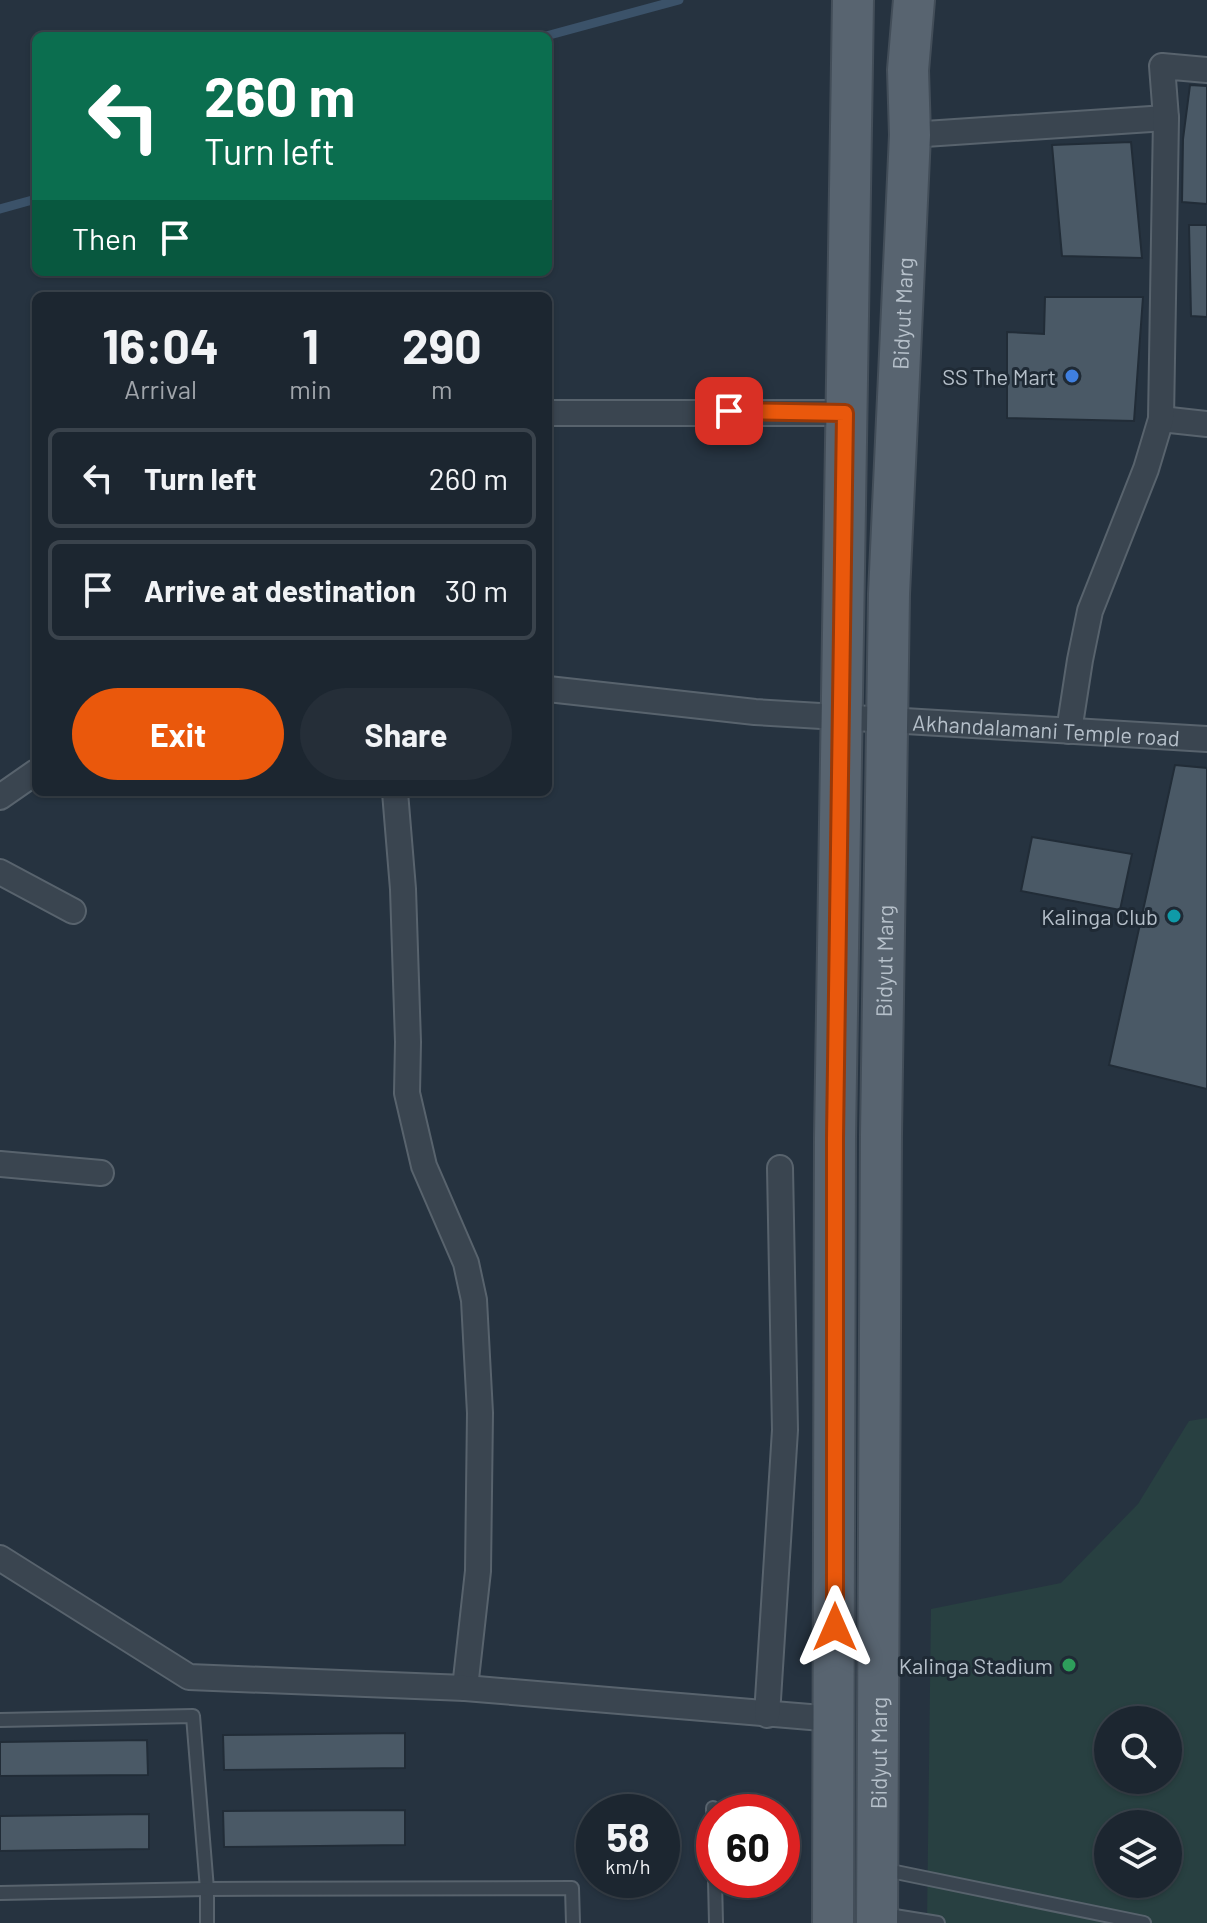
<!DOCTYPE html>
<style>
:root{--surface:#1c2630;--page:#252e38;--text:#f1f3f6;--muted:#a0a5ab;--line:#3a434c;--accent:#ea580c}
body{margin:0;font-family:Barlow,sans-serif;background:var(--page);color:var(--text);height:100vh;display:flex;flex-direction:column;font-size:30px;white-space:nowrap}
*{box-sizing:border-box;margin:0}
p{font-size:26px;color:var(--muted)}
.icon{flex:none;width:44px;height:44px;fill:none;stroke:currentColor;stroke-width:2;stroke-linecap:round;stroke-linejoin:round}
.map{position:relative;flex:1;overflow:hidden}
.side{position:absolute;left:32px;top:292px;width:520px;height:504px;display:flex;flex-direction:column;background:var(--surface);border-radius:12px;box-shadow:0 2px 6px #0004,0 0 0 2px var(--line)}
.side>*{flex:none}
.top-card{position:absolute;left:32px;top:32px;width:520px;height:244px;border-radius:12px;box-shadow:0 2px 6px #0004,0 0 0 2px var(--line);background:#0b6e4f;color:#fff;overflow:hidden}
.buttons{position:absolute;left:1094px;top:1706px;display:grid;gap:16px}
.buttons a{display:grid;place-items:center;width:88px;height:88px;border-radius:50%;background:var(--surface);box-shadow:0 2px 6px #0004,0 0 0 2px var(--line);font-size:40px}
.speed{position:absolute;left:576px;top:1794px;display:flex;gap:16px;font-size:40px;font-weight:700;text-align:center}
.speed>*{display:grid;place-content:center;width:104px;height:104px;border-radius:50%;background:var(--surface);box-shadow:0 2px 6px #0004,0 0 0 2px var(--line);line-height:1}
.speed small{font-size:20px;font-weight:400}
.speed .limit{border:12px solid #d22;background:#fff;color:#111}
.pin{position:absolute;display:grid;place-items:center;width:68px;height:68px;color:#fff;margin:-34px;border-radius:16px;box-shadow:0 4px 12px #0006}
.me{position:absolute;width:88px;margin:-44px;rotate:0deg;stroke-linejoin:round;filter:drop-shadow(0 0 6px #0008)}
.turn{display:flex;align-items:center;gap:28px;height:168px;padding:0 40px;font-size:36px}
.turn .icon{width:104px;height:104px;stroke-width:2.5}
.turn b{display:block;font-size:56px;line-height:68px}
.then{display:flex;align-items:center;height:76px;padding:0 40px;background:#0003;gap:16px;font-size:30px}
.eta{display:flex;justify-content:space-evenly;align-items:center;height:136px;text-align:center}
.eta b{font-size:48px;font-weight:700;line-height:56px}
.button{display:flex;gap:16px;margin-top:auto;padding:16px 40px}
.button a{flex:1;height:92px;border-radius:48px;background:var(--accent);color:#fff;font-size:32px;font-weight:700;line-height:92px;text-align:center}
.button a+a{background:var(--page);color:var(--text)}
ul{padding:0;list-style:none}
li{display:flex;align-items:center;gap:24px;height:100px;margin:0 16px 12px;padding:0 24px;border:4px solid var(--line);border-radius:12px}
li div{flex:1}
li b{display:block;font-size:30px}
li em{font-style:normal}
.map>svg:first-child{display:block}
.green{fill:#284041;fill-rule:evenodd}
.lines{fill:none;stroke-linecap:round;stroke-linejoin:round}
.stream{stroke:#3b5269;stroke-width:9}
.building{fill:#4a5966;stroke:#212c37;stroke-width:2}
.service-casing{stroke:#58636d;stroke-width:16}
.minor-casing{stroke:#58636d;stroke-width:28}
.primary-casing{stroke:#434e59;stroke-width:44}
.service{stroke:#3a4550;stroke-width:12}
.minor{stroke:#3a4550;stroke-width:24}
.primary{stroke:#586470;stroke-width:40}
.route-casing{stroke:#983908;stroke-width:20}
.route{stroke:#ea580c;stroke-width:14}
.shop-dot{fill:#3f7fe0;stroke:#1f2a35;stroke-width:3}
.culture-dot{fill:#0f9aa8;stroke:#1f2a35;stroke-width:3}
.leisure-dot{fill:#2e9e5b;stroke:#1f2a35;stroke-width:3}
.labels{text-anchor:middle;dominant-baseline:central;stroke-width:6;stroke-linejoin:round;paint-order:stroke}
.street-label{font-size:22px;fill:#b6c0ca;stroke:#1f2a35}
.poi-label{font-size:22px;fill:#b6c0ca;stroke:#1f2a35;text-anchor:end}
</style>
<div class="map">
<svg width="1207" height="1923" viewBox="0 0 1207 1923">
<rect width="100%" height="100%" fill="#263340"/>
<path class="green" d="M1207,1418V1923H927L931,1609L1061,1583L1138,1504L1189,1421ZM1108,1720H1168V1780H1108ZM1108,1824H1168V1884H1108Z"/>
<g class="lines">
<g class="stream">
<polyline points="546,36 679,0"/>
<polyline points="0,209 36,199"/>
</g>
</g>
<g class="building">
<polygon points="1190,85 1207,86 1207,204 1182,202 1183,139"/>
<polygon points="1131,142 1142,258 1062,256 1052,145"/>
<polygon points="1189,225 1207,225 1207,317 1191,316"/>
<polygon points="1045,297 1143,297 1134,421 1007,418 1007,332 1044,334"/>
<polygon points="1175,765 1207,768 1207,1089 1109,1065"/>
<polygon points="1032,837 1132,854 1120,910 1021,891"/>
<polygon points="405,1733 405,1768 224,1770 223,1735"/>
<polygon points="147,1740 148,1775 0,1776 0,1742"/>
<polygon points="405,1810 405,1845 224,1847 223,1811"/>
<polygon points="149,1814 149,1849 0,1851 0,1816"/>
</g>
<g class="lines">
<defs>
<g id="service">
<polyline points="0,1720 193,1716 207,1889 207,1923"/>
<polyline points="713,1808 714,1851"/>
<polyline points="881,1869 1144,1923"/>
<polyline points="715,1880 716,1923"/>
<polyline points="0,1893 207,1889 572,1888 573,1923"/>
<polyline points="882,1914 938,1923"/>
</g>
<g id="minor">
<polyline points="910,135 1166,118"/>
<polyline points="548,413 845,413"/>
<polyline points="1161,419 1207,424"/>
<path id="s1" d="M548,689L755,712L1207,739"/>
<polyline points="1069,731 1080,660 1090,611 1146,469 1161,419 1166,118 1162,66 1207,70"/>
<polyline points="395,792 403,889 408,1042 407,1093 424,1166 466,1263 474,1300 480,1413 478,1571 465,1688"/>
<polyline points="0,797 36,772"/>
<polyline points="0,872 73,911"/>
<polyline points="0,1164 101,1173"/>
<polyline points="0,1558 189,1677 465,1688 834,1719"/>
<polyline points="767,1715 785,1430 780,1168"/>
</g>
<g id="primary">
<polyline points="833,1923 835,1138 853,0"/>
<path id="s2" d="M877,1923L881,1135L889,594L910,135L908,70L914,0"/>
</g>
</defs>
<use href="#service" class="service-casing"/>
<use href="#minor" class="minor-casing"/>
<use href="#primary" class="primary-casing"/>
<use href="#service" class="service"/>
<use href="#minor" class="minor"/>
<use href="#primary" class="primary"/>
</g>
<g class="lines">
<defs>
<polyline id="route" points="729,411 845,413 835,1138 835,1627"/>
</defs>
<use href="#route" class="route-casing"/>
<use href="#route" class="route"/>
</g>
<circle class="shop-dot" cx="1072" cy="376" r="8"/>
<circle class="culture-dot" cx="1174" cy="916" r="8"/>
<circle class="leisure-dot" cx="1069" cy="1665" r="8"/>
<g class="labels">
<g class="street-label">
<text stroke="none"><textPath href="#s2" startOffset="1610">Bidyut Marg</textPath></text>
<text stroke="none"><textPath href="#s1" startOffset="500">Akhandalamani Temple road</textPath></text>
<text stroke="none"><textPath href="#s2" startOffset="962">Bidyut Marg</textPath></text>
<text stroke="none"><textPath href="#s2" startOffset="170">Bidyut Marg</textPath></text>
</g>
<g class="poi-label">
<text x="1056" y="376">SS The Mart</text>
<text x="1158" y="916">Kalinga Club</text>
<text x="1053" y="1665">Kalinga Stadium</text>
</g>
</g>
</svg>
<div class="buttons">
<a><svg class="icon" aria-label="search" viewBox="0 0 24 24"><circle cx="10" cy="10" r="6"/><path d="M15 15l6 6"/></svg></a>
<a><svg class="icon" aria-label="layers" viewBox="0 0 24 24"><path d="M12 4l9 5-9 5-9-5zM3 14l9 5 9-5"/></svg></a>
</div>
<div class="speed"><div>58<small>km/h</small></div><div class="limit">60</div></div>
<div class="pin" style="left:729px;top:411px;background:#d93025"><svg class="icon" aria-label="arrive" viewBox="0 0 24 24"><path d="M6 21V4h12l-3 4 3 4H6"/></svg></div>
<svg class="me" style="left:835px;top:1627px" viewBox="-20 -20 40 40"><path d="M0-17L14 15 0 8-14 15z" fill="#ea580c" stroke="#fff" stroke-width="4"/></svg>
<div class="top-card">
<div class="turn"><svg class="icon" aria-label="left" viewBox="0 0 24 24"><path d="M17 20v-9H6M10 6l-5 5 5 5"/></svg><div><b>260 m</b>Turn left</div></div>
<div class="then">Then<svg class="icon" aria-label="arrive" viewBox="0 0 24 24"><path d="M6 21V4h12l-3 4 3 4H6"/></svg></div>
</div>
<section class="side">
<div class="eta">
<div><b>16:04</b><p>Arrival</p></div>
<div><b>1</b><p>min</p></div>
<div><b>290</b><p>m</p></div>
</div>
<ul>
<li><svg class="icon" aria-label="left" viewBox="0 0 24 24"><path d="M17 20v-9H6M10 6l-5 5 5 5"/></svg><div><b>Turn left</b></div><em>260 m</em></li>
<li><svg class="icon" aria-label="arrive" viewBox="0 0 24 24"><path d="M6 21V4h12l-3 4 3 4H6"/></svg><div><b>Arrive at destination</b></div><em>30 m</em></li>
</ul>
<div class="button"><a>Exit</a><a>Share</a></div>
</section>
</div>
